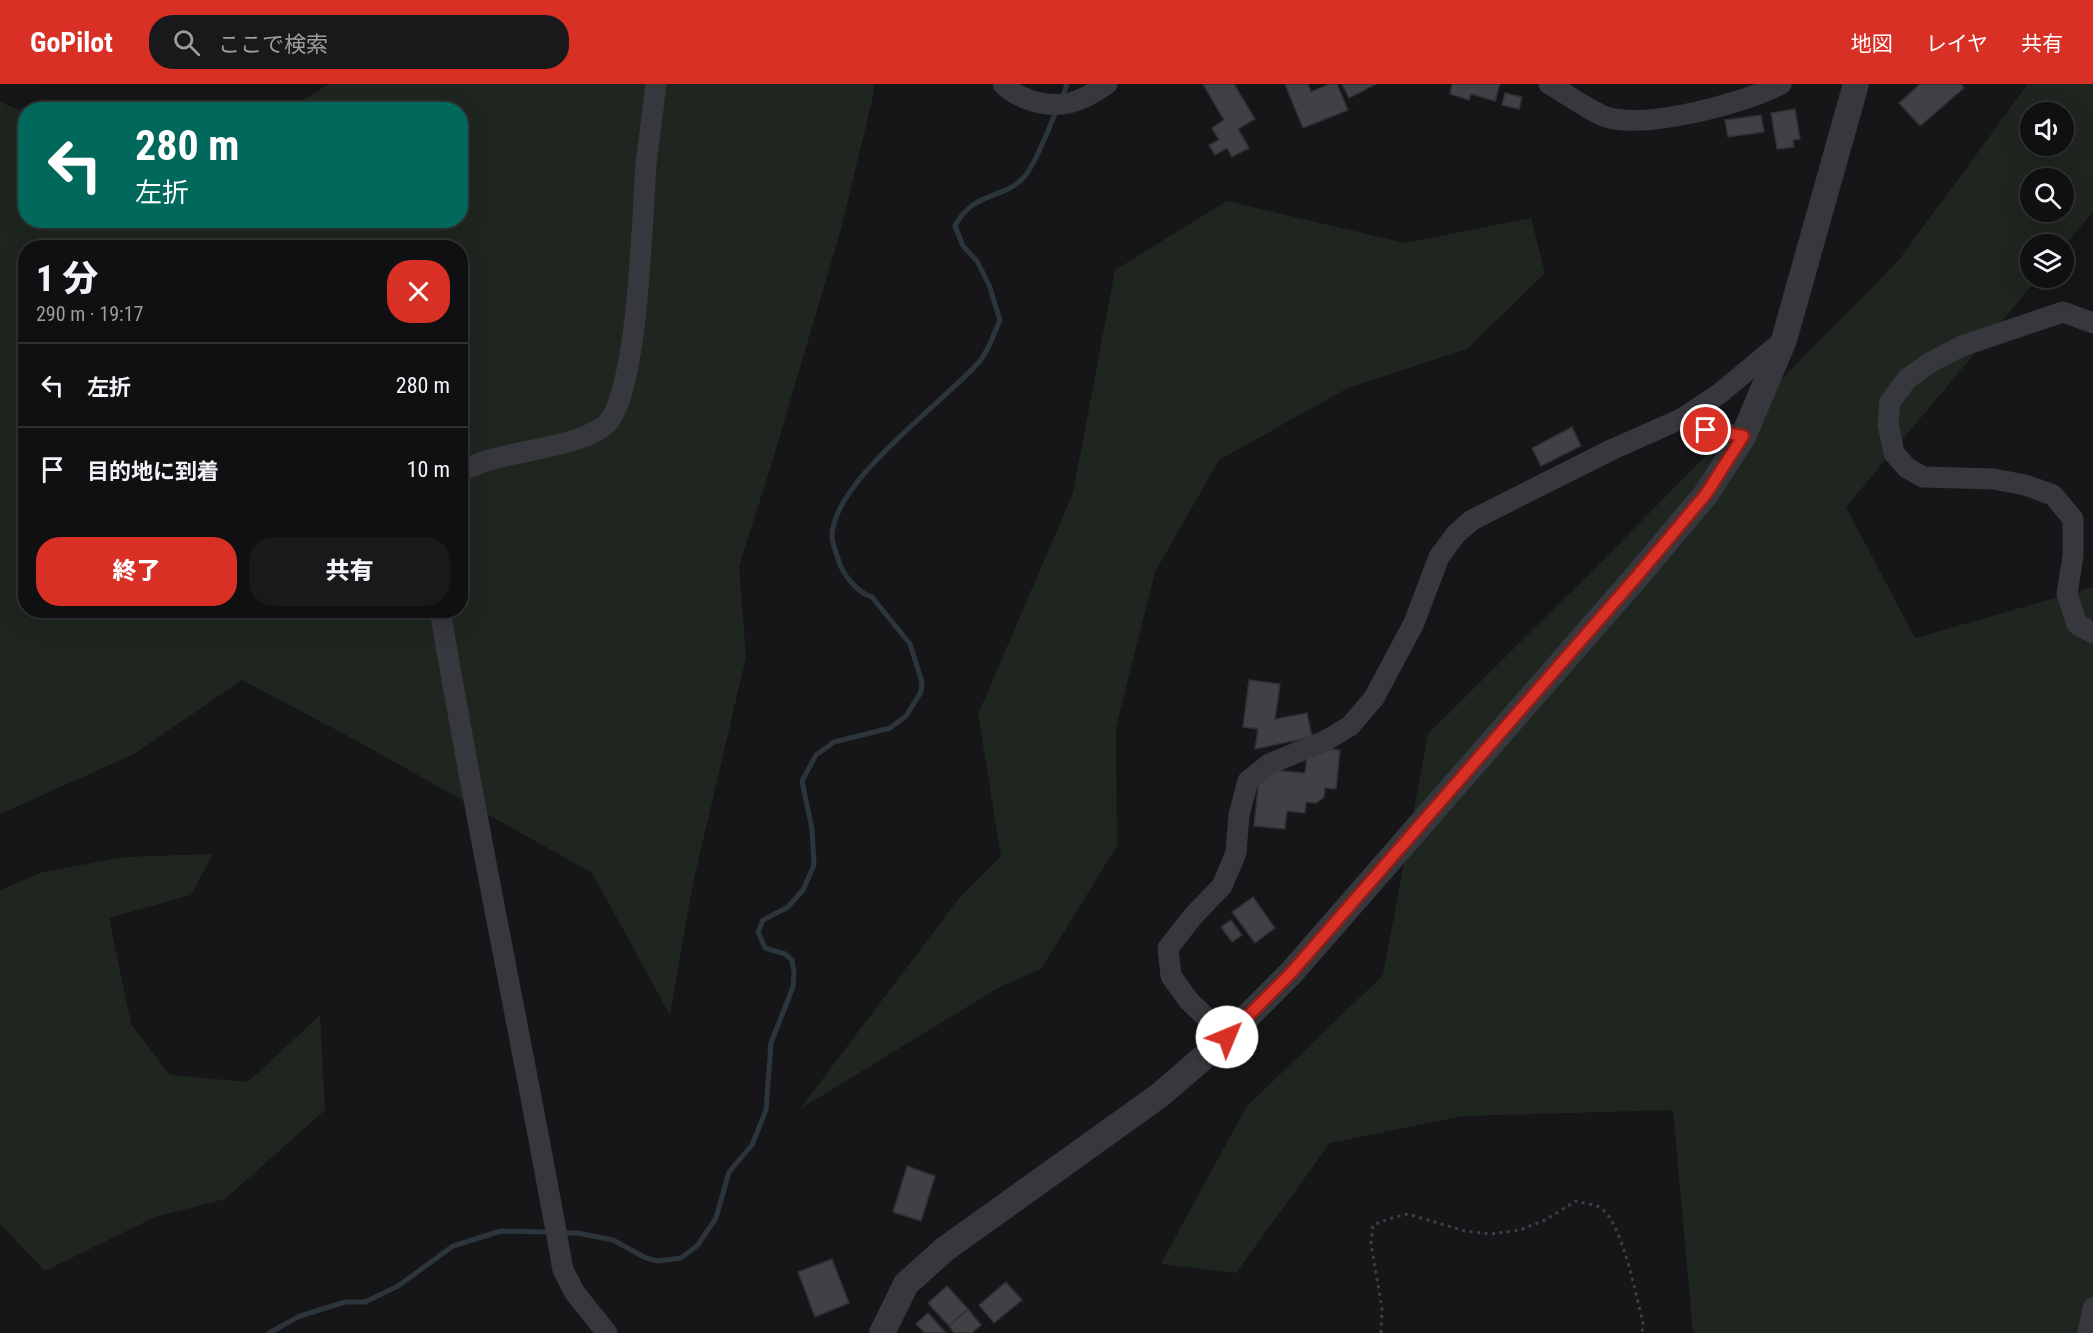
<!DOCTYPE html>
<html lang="ja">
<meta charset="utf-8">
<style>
:root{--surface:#101012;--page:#19191b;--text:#f1f3f6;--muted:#9c9d9f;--line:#303032;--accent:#d93025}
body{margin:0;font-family:"Roboto Condensed","Noto Sans JP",sans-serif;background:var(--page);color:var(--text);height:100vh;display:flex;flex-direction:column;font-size:22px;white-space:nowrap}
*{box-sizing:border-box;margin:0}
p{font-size:20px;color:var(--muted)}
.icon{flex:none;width:33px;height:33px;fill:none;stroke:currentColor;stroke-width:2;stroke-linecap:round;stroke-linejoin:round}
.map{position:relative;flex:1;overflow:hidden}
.sheet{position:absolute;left:18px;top:156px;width:450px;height:378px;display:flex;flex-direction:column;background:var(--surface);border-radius:24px;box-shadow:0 6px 24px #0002,0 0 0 2px var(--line)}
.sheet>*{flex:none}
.hud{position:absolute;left:18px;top:18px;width:450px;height:126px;border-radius:24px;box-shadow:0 6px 24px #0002,0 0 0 2px var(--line);background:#00695c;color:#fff;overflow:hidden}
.tools{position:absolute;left:2020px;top:18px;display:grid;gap:12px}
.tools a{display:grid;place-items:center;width:54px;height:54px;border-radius:50%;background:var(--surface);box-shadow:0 6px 24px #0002,0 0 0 2px var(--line);font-size:30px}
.pin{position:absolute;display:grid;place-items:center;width:51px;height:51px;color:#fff;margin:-26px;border:3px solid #fff;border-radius:50%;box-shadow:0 2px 6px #0007}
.me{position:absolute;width:66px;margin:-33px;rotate:45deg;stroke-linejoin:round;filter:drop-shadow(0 0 4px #0008)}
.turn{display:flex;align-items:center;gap:21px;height:126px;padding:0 18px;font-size:27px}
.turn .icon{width:78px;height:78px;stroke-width:2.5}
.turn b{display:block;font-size:42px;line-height:51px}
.round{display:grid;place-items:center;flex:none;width:63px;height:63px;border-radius:24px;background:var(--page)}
.summary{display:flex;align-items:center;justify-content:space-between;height:102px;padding:0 18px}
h1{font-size:36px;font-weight:800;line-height:45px}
.cta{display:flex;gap:12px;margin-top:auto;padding:12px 18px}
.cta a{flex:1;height:69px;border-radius:24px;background:var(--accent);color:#fff;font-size:24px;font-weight:800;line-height:69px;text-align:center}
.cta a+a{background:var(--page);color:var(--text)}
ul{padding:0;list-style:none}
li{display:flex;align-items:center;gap:18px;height:84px;padding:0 18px;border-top:2px solid var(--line)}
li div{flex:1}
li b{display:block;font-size:22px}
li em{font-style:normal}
header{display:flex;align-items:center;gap:36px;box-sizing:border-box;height:84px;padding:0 30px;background:var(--accent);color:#fff}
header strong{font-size:28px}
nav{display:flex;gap:33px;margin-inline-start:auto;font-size:21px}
.search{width:420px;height:54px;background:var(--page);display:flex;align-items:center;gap:15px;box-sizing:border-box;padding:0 21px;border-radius:24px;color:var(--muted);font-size:22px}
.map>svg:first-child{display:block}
.green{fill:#1e261f;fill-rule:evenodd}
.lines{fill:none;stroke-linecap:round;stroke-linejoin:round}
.stream{stroke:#2c353c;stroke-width:5}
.building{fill:#404145;stroke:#303034;stroke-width:1.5}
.path{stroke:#3d3f44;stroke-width:3;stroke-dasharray:3 4.5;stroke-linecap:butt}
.minor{stroke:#37383d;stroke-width:21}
.tertiary{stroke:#37383d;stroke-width:26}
.route-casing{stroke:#8d1f18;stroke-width:15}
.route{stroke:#d93025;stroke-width:10}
</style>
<header>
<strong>GoPilot</strong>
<div class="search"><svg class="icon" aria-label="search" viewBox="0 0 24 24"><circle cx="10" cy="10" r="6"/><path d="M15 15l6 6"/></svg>ここで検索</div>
<nav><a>地図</a><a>レイヤ</a><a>共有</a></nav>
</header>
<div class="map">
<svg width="2093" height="1249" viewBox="0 0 2093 1249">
<rect width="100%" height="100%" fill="#161618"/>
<g class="green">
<path d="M329,0H874L873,12L841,145L770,385L739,482L746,573L693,799L670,931L592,789L357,657L242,596L134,670L0,730V18L25,28L26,136H460V26L289,25ZM26,164H460V526H26Z"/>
<path d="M2028,0H2093V128L2064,163V160H2031V194H2038L1846,423L1915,554L2093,503V1249H1693L1673,1026L1463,1032L1330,1059L1236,1189L1161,1180L1246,1023L1383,891L1428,650L1606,473L1898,177ZM2031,28H2064V62H2031ZM2031,94H2064V128H2031Z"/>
<polygon points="1227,117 1405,159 1531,134 1545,189 1467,265 1348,304 1219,376 1155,488 1116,643 1117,762 1041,885 998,904 800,1025 959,814 1001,772 978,630 1073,409 1115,186"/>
<polygon points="213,770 191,811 109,834 131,940 170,991 248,998 320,931 325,1026 225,1115 155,1133 45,1187 0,1140 0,806 43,788 124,773"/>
</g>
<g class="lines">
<g class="stream">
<polyline points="1062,14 1067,0"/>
<path d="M560,1149H577L613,1156L646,1174L658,1177L681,1174L697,1162L716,1134L729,1088L752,1061L766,1026L771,959L793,903L794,889L792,876L785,870L765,864L758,848L763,836L788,823L803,806L814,781L812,745L802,697L816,671L834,658L890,644L906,632L921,608L922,598L910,560L872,513C858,509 844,492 839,478C837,470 832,460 832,452C833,397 944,318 980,277C989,266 994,249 1000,236L989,201L977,177L963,162L955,142C974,106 1003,117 1025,92C1037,77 1049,44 1057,25"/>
<polyline points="269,1249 300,1232 345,1218 365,1218 398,1202 453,1162 501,1147 551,1148"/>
</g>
</g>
<g class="building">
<polygon points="1203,0 1234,0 1255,35 1238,45 1249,64 1232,73 1227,64 1215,71 1209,61 1219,56 1212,44 1224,36"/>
<polygon points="1285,0 1308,0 1311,8 1329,0 1337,0 1348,26 1303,44"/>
<polygon points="1342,0 1376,0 1349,14"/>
<polygon points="1452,0 1500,0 1495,17 1471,10 1469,16 1450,10"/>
<polygon points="1920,0 1961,0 1964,4 1920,42 1899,19"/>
<polygon points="1505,9 1522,13 1519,25 1502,21"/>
<polygon points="1795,25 1800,55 1793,56 1794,63 1777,65 1771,29"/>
<polygon points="1761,31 1764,48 1728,53 1725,36"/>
<polygon points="1572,343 1581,362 1541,382 1532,364"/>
<polygon points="1249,596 1280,600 1275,635 1307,629 1312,653 1255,665 1258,645 1243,643"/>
<polygon points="1308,663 1340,666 1336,705 1325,704 1324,713 1316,719 1306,718 1305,729 1287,727 1285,745 1254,742 1260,685 1305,689"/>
<polygon points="1253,813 1275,844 1255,859 1232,828"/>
<polygon points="1231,836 1242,851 1232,858 1221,843"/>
<polygon points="907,1082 935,1092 921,1137 893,1128"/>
<polygon points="832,1175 849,1219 815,1233 798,1188"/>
<polygon points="1006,1198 1022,1216 994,1239 979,1221"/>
<polygon points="947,1202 968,1225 949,1242 928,1219"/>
<polygon points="968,1225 981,1241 972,1249 954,1249 949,1242"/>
<polygon points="928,1229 946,1249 925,1249 916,1240"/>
</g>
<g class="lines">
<path class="path" d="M1381,1249L1382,1225L1371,1159L1373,1141L1388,1135L1408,1130L1465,1147L1491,1150L1520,1146L1545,1136L1576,1117C1583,1119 1592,1120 1599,1123C1622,1134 1637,1217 1644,1243L1641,1249"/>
<g class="minor">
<path d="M1003,0C1011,8 1017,11 1027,15C1059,27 1080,19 1107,0"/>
<path d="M1549,0C1564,8 1595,31 1610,34C1652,44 1743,19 1781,0"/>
<polyline points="2093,239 2063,228 1962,262 1931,278 1907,295 1890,318 1888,340 1894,369 1907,384 1923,393 1994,395 2025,401 2053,411 2073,435 2073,472 2067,510 2077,540 2093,549"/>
<polyline points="1683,334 1706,346 1743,353"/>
<path d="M460,388C469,384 477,380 486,377C521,366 573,363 603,343C639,319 642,128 646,81C649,54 653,27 656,0"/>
<path d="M440,526C477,747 524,966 563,1186L575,1209L607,1249"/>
<polyline points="1227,953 1189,917 1171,892 1168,864 1194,831 1222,802 1236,769 1239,731 1248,697 1269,680 1325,657 1350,642 1374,614 1414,539 1439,473 1456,450 1472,436 1611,366 1683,334 1719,310 1784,256"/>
<polyline points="2088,1249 2093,1224"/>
</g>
<polyline class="tertiary" points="882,1249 906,1200 945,1165 1160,1011 1227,953 1291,889 1638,491 1706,410 1743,353 1784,256 1856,0"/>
</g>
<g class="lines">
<defs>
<polyline id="route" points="1227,953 1291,889 1638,491 1706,410 1743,352 1706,346"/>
</defs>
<use href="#route" class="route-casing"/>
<use href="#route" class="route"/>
</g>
</svg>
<div class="tools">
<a><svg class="icon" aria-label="sound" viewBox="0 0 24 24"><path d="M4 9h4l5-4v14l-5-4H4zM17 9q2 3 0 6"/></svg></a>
<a><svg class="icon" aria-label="search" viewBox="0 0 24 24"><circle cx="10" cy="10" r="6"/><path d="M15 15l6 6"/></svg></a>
<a><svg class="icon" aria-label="layers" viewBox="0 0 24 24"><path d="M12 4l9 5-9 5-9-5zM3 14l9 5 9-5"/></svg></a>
</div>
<div class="pin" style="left:1706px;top:346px;background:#d93025"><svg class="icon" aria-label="arrive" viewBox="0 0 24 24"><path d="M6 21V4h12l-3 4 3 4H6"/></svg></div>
<svg class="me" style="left:1227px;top:953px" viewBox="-20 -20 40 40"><circle r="19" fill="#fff"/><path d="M0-13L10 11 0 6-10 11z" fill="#d93025"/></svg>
<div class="hud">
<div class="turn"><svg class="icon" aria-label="left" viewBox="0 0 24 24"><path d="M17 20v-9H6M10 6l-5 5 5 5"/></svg><div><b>280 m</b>左折</div></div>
</div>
<section class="sheet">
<div class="summary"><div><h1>1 分</h1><p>290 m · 19:17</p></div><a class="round" style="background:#d93025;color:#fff"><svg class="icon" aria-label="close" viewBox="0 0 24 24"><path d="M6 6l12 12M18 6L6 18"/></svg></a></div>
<ul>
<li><svg class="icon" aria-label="left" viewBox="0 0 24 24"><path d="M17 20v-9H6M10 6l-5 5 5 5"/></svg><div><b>左折</b></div><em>280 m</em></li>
<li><svg class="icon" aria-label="arrive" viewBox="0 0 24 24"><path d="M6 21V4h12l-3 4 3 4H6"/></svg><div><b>目的地に到着</b></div><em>10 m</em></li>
</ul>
<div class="cta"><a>終了</a><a>共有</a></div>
</section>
</div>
